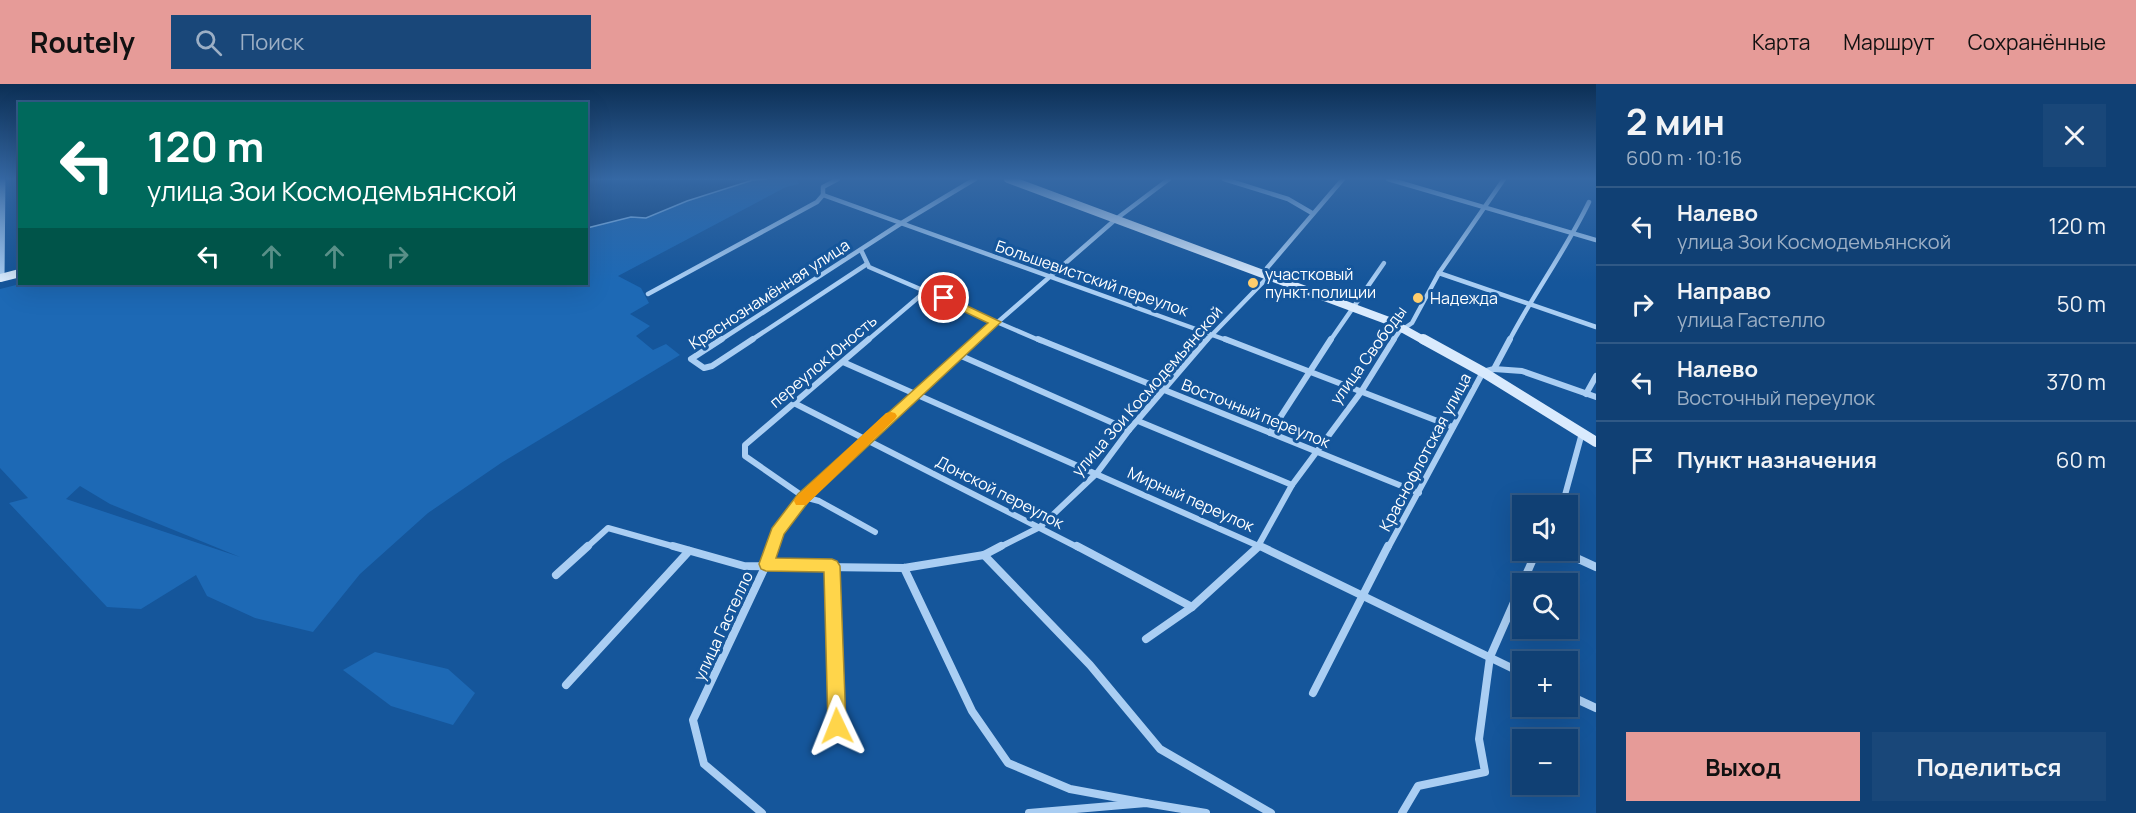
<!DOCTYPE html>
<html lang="ru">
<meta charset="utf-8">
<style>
:root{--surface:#104074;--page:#194779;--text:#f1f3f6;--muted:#9cafc5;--line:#305986;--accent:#e69b98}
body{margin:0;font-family:Manrope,sans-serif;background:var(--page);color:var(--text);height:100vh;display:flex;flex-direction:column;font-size:22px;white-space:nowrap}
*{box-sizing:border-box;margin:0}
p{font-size:20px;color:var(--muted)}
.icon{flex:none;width:33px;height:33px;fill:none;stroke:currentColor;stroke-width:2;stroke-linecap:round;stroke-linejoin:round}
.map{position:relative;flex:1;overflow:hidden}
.panel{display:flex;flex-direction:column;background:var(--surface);width:540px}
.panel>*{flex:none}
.guide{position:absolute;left:18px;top:18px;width:570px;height:183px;border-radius:0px;box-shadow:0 6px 24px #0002,0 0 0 2px var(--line);background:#00695c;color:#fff;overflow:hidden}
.tools{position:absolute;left:1512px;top:411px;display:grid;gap:12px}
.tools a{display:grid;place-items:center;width:66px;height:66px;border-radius:0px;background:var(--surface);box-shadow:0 6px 24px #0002,0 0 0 2px var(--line);font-size:30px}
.pin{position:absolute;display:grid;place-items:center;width:51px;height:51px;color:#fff;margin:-26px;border:3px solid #fff;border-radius:50%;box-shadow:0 2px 6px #0007}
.me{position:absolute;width:66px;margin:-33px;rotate:358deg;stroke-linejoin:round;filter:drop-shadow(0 0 4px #0008)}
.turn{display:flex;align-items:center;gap:21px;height:126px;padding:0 30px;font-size:27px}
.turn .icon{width:78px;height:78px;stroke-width:2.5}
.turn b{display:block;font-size:42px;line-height:51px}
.lanes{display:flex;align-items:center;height:57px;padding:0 30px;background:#0003;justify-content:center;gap:30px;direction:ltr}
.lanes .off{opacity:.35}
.round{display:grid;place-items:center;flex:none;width:63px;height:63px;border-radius:0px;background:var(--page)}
.headline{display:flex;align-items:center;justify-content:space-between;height:102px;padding:0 30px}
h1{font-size:36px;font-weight:700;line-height:45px}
.primary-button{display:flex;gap:12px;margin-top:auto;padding:12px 30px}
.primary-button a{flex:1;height:69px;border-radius:0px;background:var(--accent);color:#111;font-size:24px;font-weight:700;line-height:69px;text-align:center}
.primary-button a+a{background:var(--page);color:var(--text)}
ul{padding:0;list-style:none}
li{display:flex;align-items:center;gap:18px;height:78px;padding:0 30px;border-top:2px solid var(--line)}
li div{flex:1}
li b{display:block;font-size:22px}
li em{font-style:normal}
header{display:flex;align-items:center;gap:36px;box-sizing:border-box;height:84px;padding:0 30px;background:var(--accent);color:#111}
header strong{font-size:28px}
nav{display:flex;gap:33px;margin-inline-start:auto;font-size:21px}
.search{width:420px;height:54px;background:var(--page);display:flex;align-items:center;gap:15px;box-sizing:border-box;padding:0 21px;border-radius:0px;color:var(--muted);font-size:22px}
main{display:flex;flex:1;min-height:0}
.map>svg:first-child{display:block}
.green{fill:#1d69b5;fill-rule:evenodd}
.water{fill:#0d4078;stroke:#9ccaf6;stroke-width:1.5}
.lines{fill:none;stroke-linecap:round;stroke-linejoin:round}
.minor-far2{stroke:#aacef3;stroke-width:4.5}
.minor-far1{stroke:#aacef3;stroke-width:6}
.minor{stroke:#aacef3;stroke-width:8}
.tertiary{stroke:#aacef3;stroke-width:7}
.secondary-far1{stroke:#d9eafd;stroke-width:8}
.secondary{stroke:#d9eafd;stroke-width:10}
.route{fill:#ffd54a;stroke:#a68a30;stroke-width:1.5}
.slow{fill:#f59e0b}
.poi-dot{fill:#ffcd6c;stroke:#15569b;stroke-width:2}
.labels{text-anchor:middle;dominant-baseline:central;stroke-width:6;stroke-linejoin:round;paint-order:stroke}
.poi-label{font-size:16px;fill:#fff;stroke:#15569b;text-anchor:start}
.street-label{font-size:16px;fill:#fff;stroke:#15569b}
</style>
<header>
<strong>Routely</strong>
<div class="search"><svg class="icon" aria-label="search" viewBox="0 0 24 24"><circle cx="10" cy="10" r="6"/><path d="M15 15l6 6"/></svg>Поиск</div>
<nav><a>Карта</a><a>Маршрут</a><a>Сохранённые</a></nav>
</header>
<main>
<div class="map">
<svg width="1596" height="729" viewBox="0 0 1596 729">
<rect width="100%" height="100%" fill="#15569b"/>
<g class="green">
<path d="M767,95H797L799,100L786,103L618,192L641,204L649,219L630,230L650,242L636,252L653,266L666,260L680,271L501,379L428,429L360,490L313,548L255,534L207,512L196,491L141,525L107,523L9,419L28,414L0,384V205L20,200H586L587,144L631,133L646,134L687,117L753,96ZM80,402L110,420L240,473L66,415Z"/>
<polygon points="375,568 448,585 475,609 453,641 391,622 343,586"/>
</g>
<polygon class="water" points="586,95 767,95 753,96 687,117 646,134 631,133 587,144"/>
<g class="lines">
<g class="minor-far2">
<polyline points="1224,95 1288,115 1312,129"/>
<polyline points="1388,95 1596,156"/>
<polyline points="823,111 1229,257"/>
<polyline points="861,166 869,183 1041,257"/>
<polyline points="1439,189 1596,243"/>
<polyline points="648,210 817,118 823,111 823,103 838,95"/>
<polyline points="719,257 900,140 975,95"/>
<polyline points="750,257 867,180"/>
<polyline points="867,257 927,206"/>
<polyline points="976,257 1116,135 1169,95"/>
<polyline points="1206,257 1269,192 1267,184 1343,95"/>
<polyline points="1330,257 1384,179"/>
<polyline points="1393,257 1399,248 1412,239 1439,189 1504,95"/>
<path d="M1509,257C1534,209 1566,166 1589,118"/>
</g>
<g class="minor-far1">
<polyline points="722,255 691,275 704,284 712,282 753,255"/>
<polyline points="869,255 745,361 745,372 804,413 819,417 875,448"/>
<polyline points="1038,255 1419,409"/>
<polyline points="1225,255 1453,343"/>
<polyline points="959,271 1129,346"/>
<polyline points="843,278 1263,464"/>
<polyline points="1494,285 1522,287 1596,313"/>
<polyline points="1586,310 1596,292"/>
<polyline points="794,319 1079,464"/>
<polyline points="1138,337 1292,401"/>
<polyline points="1270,349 1331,255"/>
<polyline points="1562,422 1582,349"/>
<polyline points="586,464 608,444 679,464"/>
<path d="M772,464C786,422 826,392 857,363C897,326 937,291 977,255"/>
<polyline points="998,464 1040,443 1097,389 1129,346 1207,255"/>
<polyline points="1257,464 1292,401 1361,308 1394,255"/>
<polyline points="1388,464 1483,288 1494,285 1510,255"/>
</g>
<g class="minor">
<polyline points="673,462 744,482 904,484 984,471 1001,462"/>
<polyline points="1077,462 1192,523"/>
<polyline points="1260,462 1522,589"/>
<polyline points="1559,466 1596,483"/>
<polyline points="984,471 1090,581 1160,665 1271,729"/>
<polyline points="832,482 837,642"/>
<polyline points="904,484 972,627 1008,679 1070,705 1146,719"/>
<polyline points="556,491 588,462"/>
<polyline points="1146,555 1192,523 1259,462"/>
<polyline points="566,601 689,467"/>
<polyline points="1313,609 1388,462"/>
<polyline points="1568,611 1596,624"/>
<polyline points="762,729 704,680 693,636 766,481 772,462"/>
<polyline points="1029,729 1146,719 1206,729"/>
<polyline points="1402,729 1418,702 1485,688 1479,655 1490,573 1537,466"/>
</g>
<polyline class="tertiary" points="1,194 2,95"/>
<g class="secondary-far1">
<polyline points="1008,95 1389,237 1425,257"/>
<polyline points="0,194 20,189"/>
</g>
<polyline class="secondary" points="1423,255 1483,288 1596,358"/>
</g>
<linearGradient id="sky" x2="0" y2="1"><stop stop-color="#0c2f55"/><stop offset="0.48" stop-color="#3568a4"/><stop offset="1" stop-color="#3568a4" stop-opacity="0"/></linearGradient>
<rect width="1596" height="197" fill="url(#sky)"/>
<polygon class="route" points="944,211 1001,238 809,417 784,450 776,474 832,475 837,477 840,482 846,642 843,648 837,650 830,648 828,642 824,488 766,487 761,485 759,480 772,444 798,410 988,239 940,216 940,212"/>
<polygon class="slow" points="891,328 895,329 897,332 895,335 806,421 796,421 794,417 796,413 886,329"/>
<g class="poi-dot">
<circle cx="1253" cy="199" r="6"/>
<circle cx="1418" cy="214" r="6"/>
</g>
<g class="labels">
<g class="poi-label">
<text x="1265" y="190">участковый<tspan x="1265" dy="18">пункт полиции</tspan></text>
<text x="1430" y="214">Надежда</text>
</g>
<g class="street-label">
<text transform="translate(1092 194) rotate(19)">Большевистский переулок</text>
<text transform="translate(769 210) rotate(-33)">Краснознамённая улица</text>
<text transform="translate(1368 271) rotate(-54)">улица Свободы</text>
<text transform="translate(823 277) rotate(-40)">переулок Юность</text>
<text transform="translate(1147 307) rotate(-49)">улица Зои Космодемьянской</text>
<text transform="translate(1256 329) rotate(22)">Восточный переулок</text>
<text transform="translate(1425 368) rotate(-62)">Краснофлотская улица</text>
<text transform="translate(1000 408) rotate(27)">Донской переулок</text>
<text transform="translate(1191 415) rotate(24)">Мирный переулок</text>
<text transform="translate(723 542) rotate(-65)">улица Гастелло</text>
</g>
</g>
</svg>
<div class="tools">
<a><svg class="icon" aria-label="sound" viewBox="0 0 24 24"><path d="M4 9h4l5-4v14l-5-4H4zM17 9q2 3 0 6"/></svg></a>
<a><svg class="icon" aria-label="search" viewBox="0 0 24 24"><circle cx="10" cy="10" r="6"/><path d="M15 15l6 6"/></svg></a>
<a>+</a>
<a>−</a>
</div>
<div class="pin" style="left:944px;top:214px;background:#d93025"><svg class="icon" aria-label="arrive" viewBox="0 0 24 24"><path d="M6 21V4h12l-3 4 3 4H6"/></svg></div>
<svg class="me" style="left:837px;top:642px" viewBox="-20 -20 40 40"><path d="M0-17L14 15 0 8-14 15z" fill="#ffd54a" stroke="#fff" stroke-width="4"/></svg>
<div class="guide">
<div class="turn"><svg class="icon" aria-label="left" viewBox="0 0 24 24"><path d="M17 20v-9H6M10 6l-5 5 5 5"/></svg><div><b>120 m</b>улица Зои Космодемьянской</div></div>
<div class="lanes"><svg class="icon" aria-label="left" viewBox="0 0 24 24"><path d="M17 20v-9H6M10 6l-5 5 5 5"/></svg><svg class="icon off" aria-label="ahead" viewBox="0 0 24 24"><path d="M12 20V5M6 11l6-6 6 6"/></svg><svg class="icon off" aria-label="ahead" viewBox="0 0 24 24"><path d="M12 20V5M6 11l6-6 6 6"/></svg><svg class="icon off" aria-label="right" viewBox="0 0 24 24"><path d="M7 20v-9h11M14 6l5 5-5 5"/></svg></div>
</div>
</div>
<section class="panel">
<div class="headline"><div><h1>2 мин</h1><p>600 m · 10:16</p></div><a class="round"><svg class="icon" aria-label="close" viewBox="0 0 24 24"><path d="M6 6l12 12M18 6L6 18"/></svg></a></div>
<ul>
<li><svg class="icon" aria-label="left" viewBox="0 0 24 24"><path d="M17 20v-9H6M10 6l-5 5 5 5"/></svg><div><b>Налево</b><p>улица Зои Космодемьянской</p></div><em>120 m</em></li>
<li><svg class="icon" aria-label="right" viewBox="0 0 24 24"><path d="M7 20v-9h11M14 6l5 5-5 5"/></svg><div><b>Направо</b><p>улица Гастелло</p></div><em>50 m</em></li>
<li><svg class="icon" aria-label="left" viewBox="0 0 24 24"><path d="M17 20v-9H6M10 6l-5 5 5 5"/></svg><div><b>Налево</b><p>Восточный переулок</p></div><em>370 m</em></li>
<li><svg class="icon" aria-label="arrive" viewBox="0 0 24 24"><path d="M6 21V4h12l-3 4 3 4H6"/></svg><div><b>Пункт назначения</b></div><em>60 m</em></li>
</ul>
<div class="primary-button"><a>Выход</a><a>Поделиться</a></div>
</section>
</main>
